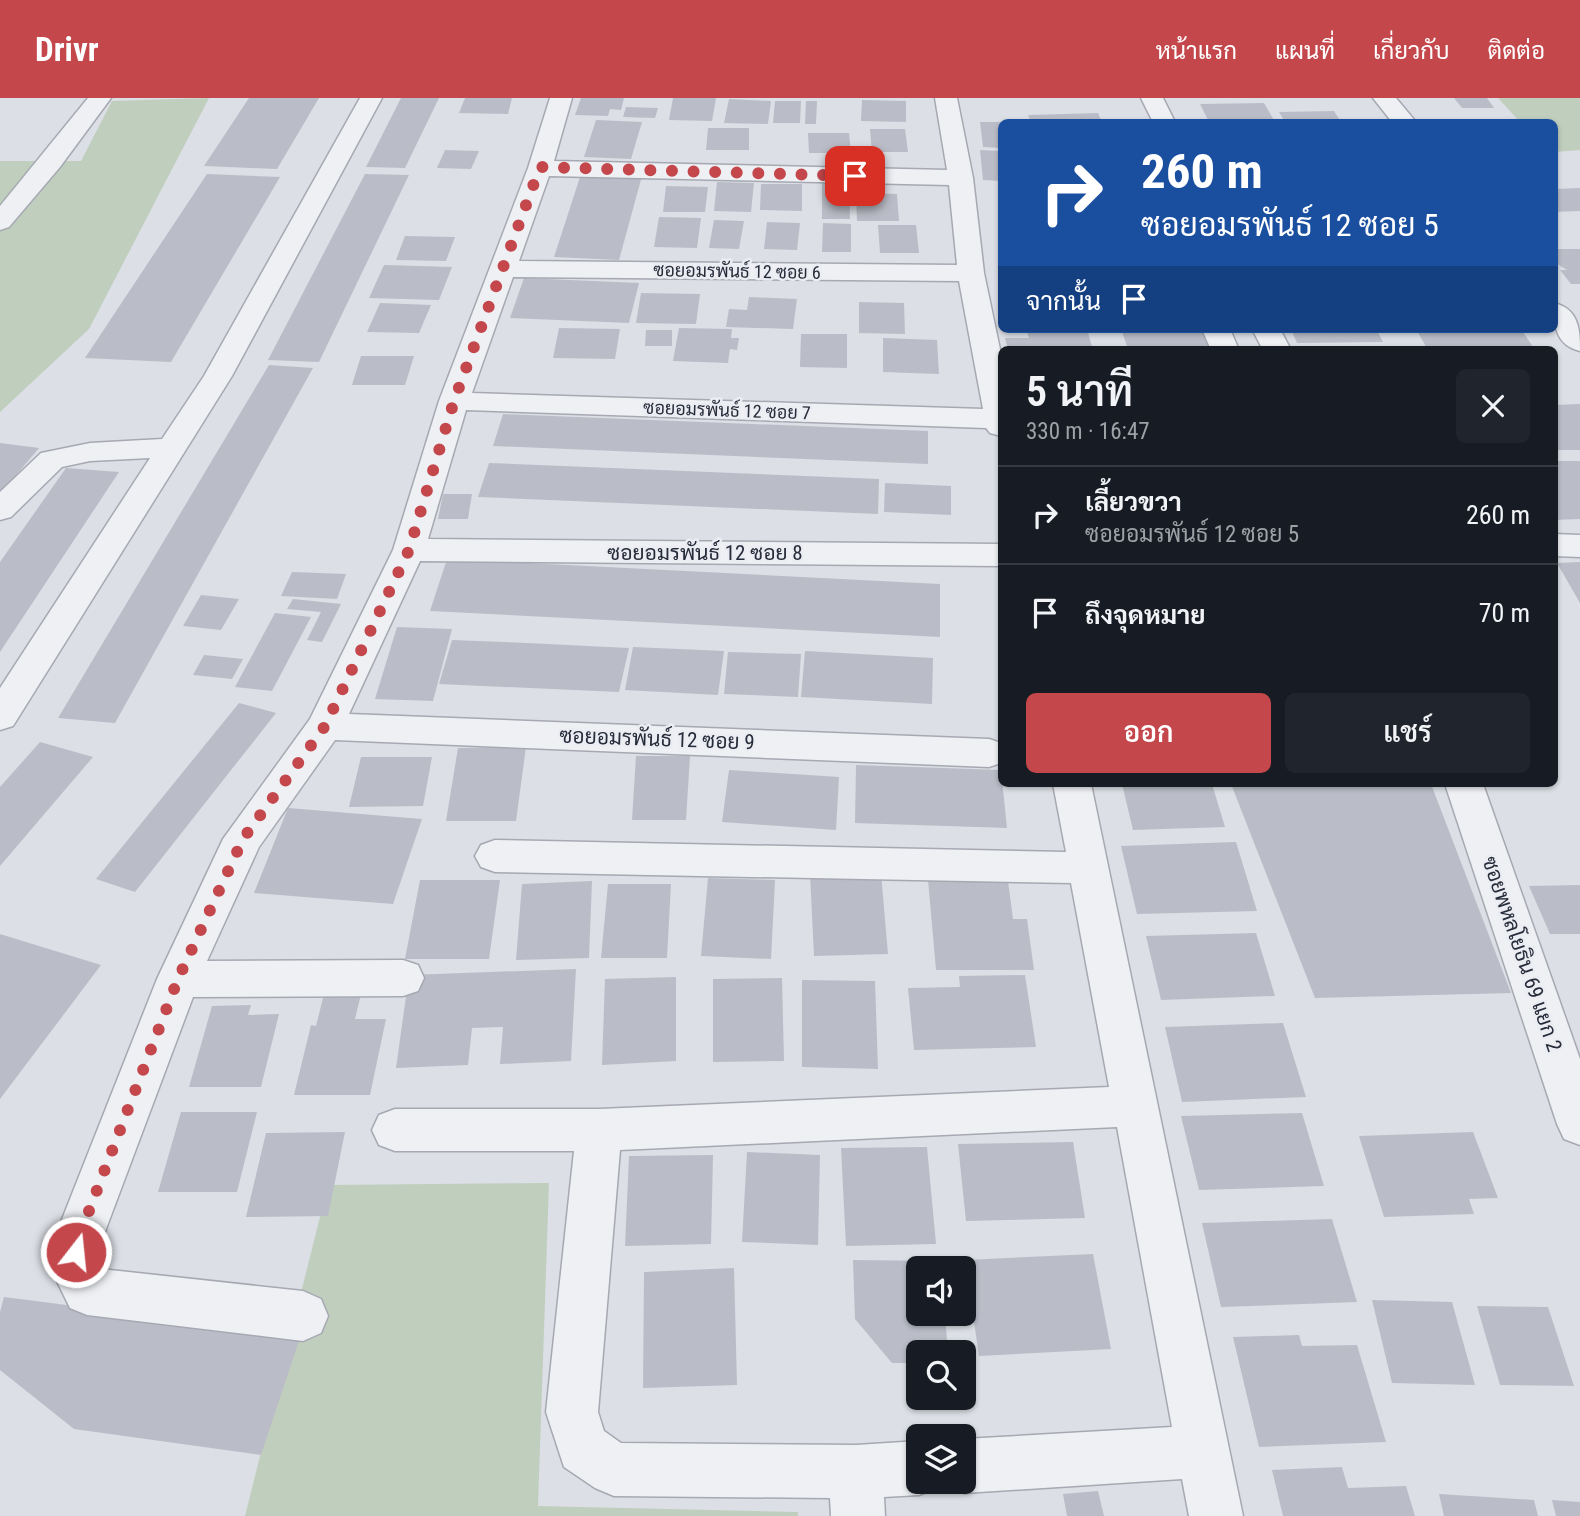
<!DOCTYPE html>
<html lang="th">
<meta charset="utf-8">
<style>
:root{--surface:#171b24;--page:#20242c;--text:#f1f3f6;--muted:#9ea1a6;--line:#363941;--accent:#c4474c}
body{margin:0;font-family:"Roboto Condensed",Sarabun,sans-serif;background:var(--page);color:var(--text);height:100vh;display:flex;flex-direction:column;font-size:26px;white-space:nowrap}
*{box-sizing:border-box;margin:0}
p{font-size:23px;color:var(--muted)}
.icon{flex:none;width:38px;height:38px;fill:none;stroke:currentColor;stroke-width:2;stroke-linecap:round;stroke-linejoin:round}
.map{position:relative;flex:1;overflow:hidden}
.side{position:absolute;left:998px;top:248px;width:560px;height:441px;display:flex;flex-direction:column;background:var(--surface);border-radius:10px;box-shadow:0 2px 5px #0004}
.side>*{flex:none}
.top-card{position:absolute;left:998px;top:21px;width:560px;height:214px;border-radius:10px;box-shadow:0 2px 5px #0004;background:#1a4fa0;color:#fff;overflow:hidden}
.controls{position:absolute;left:906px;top:1158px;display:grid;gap:14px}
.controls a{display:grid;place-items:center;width:70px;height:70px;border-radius:10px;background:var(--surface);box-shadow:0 2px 5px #0004;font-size:35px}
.pin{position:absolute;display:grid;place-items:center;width:60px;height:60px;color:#fff;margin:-30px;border-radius:14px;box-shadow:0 4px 10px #0006}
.me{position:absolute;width:77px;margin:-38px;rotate:16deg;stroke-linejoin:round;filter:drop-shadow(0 0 5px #0008)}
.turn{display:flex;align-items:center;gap:24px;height:147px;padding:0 28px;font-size:32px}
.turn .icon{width:91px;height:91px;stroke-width:2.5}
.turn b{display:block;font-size:49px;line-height:60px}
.then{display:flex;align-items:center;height:66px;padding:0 28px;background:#0003;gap:14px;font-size:26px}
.round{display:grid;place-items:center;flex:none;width:74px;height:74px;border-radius:10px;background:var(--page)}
.head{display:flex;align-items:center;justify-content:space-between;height:119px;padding:0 28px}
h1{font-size:42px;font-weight:600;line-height:52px}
.cta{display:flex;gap:14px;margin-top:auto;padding:14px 28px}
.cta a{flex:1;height:80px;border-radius:10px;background:var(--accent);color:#fff;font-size:28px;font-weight:600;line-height:80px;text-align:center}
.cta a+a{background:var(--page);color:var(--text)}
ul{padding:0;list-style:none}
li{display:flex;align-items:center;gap:21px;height:98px;padding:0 28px;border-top:2px solid var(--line)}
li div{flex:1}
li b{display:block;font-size:26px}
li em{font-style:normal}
header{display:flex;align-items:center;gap:42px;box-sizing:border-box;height:98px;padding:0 35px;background:var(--accent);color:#fff}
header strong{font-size:33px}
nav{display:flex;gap:38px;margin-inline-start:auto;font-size:24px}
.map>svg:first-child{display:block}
.green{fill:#c0cebe}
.building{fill:#babdc7}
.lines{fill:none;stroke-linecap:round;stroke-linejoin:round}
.minor-casing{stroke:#a6a9b2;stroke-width:3}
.minor{fill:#eef0f4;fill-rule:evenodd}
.route{stroke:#c4474c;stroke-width:12;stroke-dasharray:0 21.6}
.labels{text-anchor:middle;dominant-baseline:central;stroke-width:5;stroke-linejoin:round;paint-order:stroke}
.far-street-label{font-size:18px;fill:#272c3a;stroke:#ebedf3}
.street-label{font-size:21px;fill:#272c3a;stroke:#ebedf3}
</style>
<header>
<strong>Drivr</strong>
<nav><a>หน้าแรก</a><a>แผนที่</a><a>เกี่ยวกับ</a><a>ติดต่อ</a></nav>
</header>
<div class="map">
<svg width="1580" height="1418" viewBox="0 0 1580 1418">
<rect width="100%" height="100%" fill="#dcdfe5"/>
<g class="green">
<polygon points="209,0 89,231 0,314 0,63 81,63 112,3"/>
<polygon points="1498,0 1580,0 1580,52 1554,54 1554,24 1520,24"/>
<polygon points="549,1085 538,1408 798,1414 798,1418 245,1418 328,1087"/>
</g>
<g class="building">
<polygon points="249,0 319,0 277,71 204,68"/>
<polygon points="401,0 439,0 405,70 366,69"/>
<polygon points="465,0 512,0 508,16 459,15"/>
<polygon points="581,0 624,0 621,12 610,11 608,18 575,17"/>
<polygon points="673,0 716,0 712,23 669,22"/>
<polygon points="1454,0 1487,0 1494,10 1462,10"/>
<polygon points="729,1 771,3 768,26 724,25"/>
<polygon points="862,2 906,3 906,24 861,23"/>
<polygon points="775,3 801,3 800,25 773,25"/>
<polygon points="806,3 817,3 816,26 805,26"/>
<polygon points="1264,5 1275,24 1209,24 1200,6"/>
<polygon points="626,9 658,10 655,20 623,19"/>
<polygon points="1334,13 1341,24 1285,24 1279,14"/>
<polygon points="1098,15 1102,24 1031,24 1028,17"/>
<polygon points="596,22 642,24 631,61 584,59"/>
<polygon points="980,24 1001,24 1001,50 983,49"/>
<polygon points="708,30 749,30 749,52 706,52"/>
<polygon points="870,31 905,31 908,54 872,54"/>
<polygon points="808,35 849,35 851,55 809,55"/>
<polygon points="445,52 479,53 471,71 437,70"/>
<polygon points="980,52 1001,53 1001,83 983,82"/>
<polygon points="207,76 280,79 171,264 85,260"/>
<polygon points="365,76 409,77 319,264 268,262"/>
<polygon points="581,76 642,78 619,162 554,159"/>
<polygon points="822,83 849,83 850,121 822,121"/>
<polygon points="717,84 754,85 751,114 714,113"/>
<polygon points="761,86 802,86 802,113 760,112"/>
<polygon points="666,88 708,89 705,114 663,114"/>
<polygon points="1580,90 1580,113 1554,114 1554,91"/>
<polygon points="856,95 897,96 899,123 857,123"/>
<polygon points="659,119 701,120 697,150 654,149"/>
<polygon points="714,122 744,123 739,151 709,150"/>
<polygon points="767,124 800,125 797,152 764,151"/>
<polygon points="823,125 851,126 851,154 822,154"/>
<polygon points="878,127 916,127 919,155 880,155"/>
<polygon points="405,138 455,139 446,163 396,162"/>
<polygon points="1554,151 1580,151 1580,186 1571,186 1560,172 1567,172 1554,164"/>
<polygon points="384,167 452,169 439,202 369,200"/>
<polygon points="524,180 639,185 629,225 510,220"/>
<polygon points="641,195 700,196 696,226 636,225"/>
<polygon points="749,199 797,201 793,231 726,229 729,211 747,212"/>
<polygon points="859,204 904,205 905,236 859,235"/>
<polygon points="380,205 431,207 419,235 367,234"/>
<polygon points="559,230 620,231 615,261 553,260"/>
<polygon points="679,230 732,231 731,240 739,240 737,252 730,251 728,265 673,263"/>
<polygon points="1026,231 1087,231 1093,252 1008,252 1005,240 1029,240"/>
<polygon points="1121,231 1203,231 1211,249 1128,251"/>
<polygon points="1291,231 1376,231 1383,244 1297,245"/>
<polygon points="1416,231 1521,231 1535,252 1428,252"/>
<polygon points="646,232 672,232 672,248 645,248"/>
<polygon points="801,236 847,236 847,270 800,269"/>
<polygon points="883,240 937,242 939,276 883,274"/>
<polygon points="361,258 414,258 405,287 352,287"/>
<polygon points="269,267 313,270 115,625 58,620"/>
<polygon points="1580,306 1580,352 1554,352 1554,307"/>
<polygon points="503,316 928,333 928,366 493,348"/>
<polygon points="0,345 39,350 0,396"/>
<polygon points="1554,363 1580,363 1580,421 1554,422"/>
<polygon points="489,365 879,381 878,416 478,399"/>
<polygon points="66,370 119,374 0,554 0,464"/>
<polygon points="885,385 951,388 951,417 884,414"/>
<polygon points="443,396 472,396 468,421 438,421"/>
<polygon points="447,461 940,486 940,539 430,513"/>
<polygon points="1580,464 1580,505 1557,465"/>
<polygon points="292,474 346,476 337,501 281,498"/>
<polygon points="201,497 239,501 221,532 183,528"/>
<polygon points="293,501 341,506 322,544 307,542 321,514 287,511"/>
<polygon points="275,515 311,519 272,593 235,589"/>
<polygon points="397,529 452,531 433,603 375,601"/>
<polygon points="452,542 527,545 629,550 619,594 439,586"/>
<polygon points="633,549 724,553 718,597 625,592"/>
<polygon points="805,553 933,560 932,606 801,599"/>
<polygon points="728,554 801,556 798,599 724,596"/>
<polygon points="204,557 243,561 232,581 193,577"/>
<polygon points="239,605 276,615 135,794 96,781"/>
<polygon points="40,644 93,659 0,768 0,689"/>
<polygon points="526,649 516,723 446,723 458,650"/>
<polygon points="636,658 690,658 686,722 632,722"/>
<polygon points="361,659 432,659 423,708 349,709"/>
<polygon points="856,667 1001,672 1007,730 855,725"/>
<polygon points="729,672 839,679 836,732 722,724"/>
<polygon points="1122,686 1212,686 1225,729 1133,732"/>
<polygon points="1231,686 1431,686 1511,895 1315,900"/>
<polygon points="288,710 422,721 393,806 254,795"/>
<polygon points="1236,744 1257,813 1137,816 1121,748"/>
<polygon points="881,775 888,856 814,858 810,776"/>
<polygon points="708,780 775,782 771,861 701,858"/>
<polygon points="420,782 500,782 489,861 405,861"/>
<polygon points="928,782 1008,783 1013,821 1027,821 1034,872 936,872"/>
<polygon points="592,783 589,860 516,862 522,786"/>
<polygon points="608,786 671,786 667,860 601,860"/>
<polygon points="1580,787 1580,836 1550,836 1529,788"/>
<polygon points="1256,835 1275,898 1161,902 1146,838"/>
<polygon points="0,836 101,867 0,1001"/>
<polygon points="576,871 571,963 500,966 503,929 472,930 468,967 396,970 409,877"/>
<polygon points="1025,877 1036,949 914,952 908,890 960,889 959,878"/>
<polygon points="676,879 676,963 602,967 605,881"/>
<polygon points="782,880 784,963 713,964 713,881"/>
<polygon points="802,882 875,883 878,971 802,969"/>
<polygon points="324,896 361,896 355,921 386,921 370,997 294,997 311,927 316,928"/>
<polygon points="251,907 248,917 279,916 261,989 189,989 212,908"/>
<polygon points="1283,925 1306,999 1182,1004 1165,929"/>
<polygon points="181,1014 257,1014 237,1094 158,1094"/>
<polygon points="1302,1015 1324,1088 1199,1092 1181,1018"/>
<polygon points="345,1034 328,1118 246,1119 266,1035"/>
<polygon points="1473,1034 1498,1100 1469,1101 1474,1116 1384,1119 1359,1038"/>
<polygon points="1073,1044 1085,1120 966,1123 958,1046"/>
<polygon points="927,1049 936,1146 846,1148 841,1050"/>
<polygon points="747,1054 820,1057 818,1147 742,1144"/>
<polygon points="713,1057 711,1146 625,1148 629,1058"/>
<polygon points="1332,1121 1357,1204 1221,1209 1202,1125"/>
<polygon points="1093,1156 1111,1251 979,1258 965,1162"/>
<polygon points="853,1162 941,1163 941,1171 919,1171 919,1216 945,1216 948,1255 919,1255 919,1265 892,1265 855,1221"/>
<polygon points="734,1170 737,1287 643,1290 644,1174"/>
<polygon points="4,1199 301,1237 261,1357 74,1331 0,1272 0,1214"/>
<polygon points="1372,1202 1452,1204 1475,1287 1392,1285"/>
<polygon points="1477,1208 1548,1209 1574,1288 1500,1287"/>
<polygon points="1299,1237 1302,1248 1357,1247 1386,1344 1259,1349 1233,1239"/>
<polygon points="1342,1369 1348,1390 1406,1388 1415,1418 1283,1418 1272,1372"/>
<polygon points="1098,1393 1104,1418 1067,1418 1063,1396"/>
<polygon points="1439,1396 1534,1402 1538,1418 1444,1418"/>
<polygon points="1552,1402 1580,1404 1580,1418 1556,1418"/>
</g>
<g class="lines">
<defs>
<g id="minor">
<polygon points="88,0 111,0 60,69 9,129 0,132 0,108"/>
<polygon points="360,0 382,0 232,278 13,628 0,632 0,590 150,360 90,363 62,369 11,419 0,422 0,394 41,355 90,345 162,341 204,278"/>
<path d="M550,0H572L554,63L947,72L935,0H957L973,80L984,175L1001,256V338L990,335L986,330L466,312L428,441L1001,446V468L420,463L349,616L989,641L1001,645V665L989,669L335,642L259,749L207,863L403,862L418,867L424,880L418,893L403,898L193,899L103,1139L99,1166L101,1171L303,1193L321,1201L328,1218L321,1235L303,1243L87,1217L70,1210L50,1169L55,1139L157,881L223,741L310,621L393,452L439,303L528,70ZM549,78L949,87L957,167L519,163ZM513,179L959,183L983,311L472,295Z"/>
<polygon points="1141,0 1163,0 1175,24 1153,24"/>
<polygon points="1373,0 1396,0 1416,24 1392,24"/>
<path d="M1554,205C1579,211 1580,232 1580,253C1555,247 1554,227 1554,205Z"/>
<polygon points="1202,231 1230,231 1239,252 1211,252"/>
<polygon points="1252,231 1280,231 1291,252 1263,252"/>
<polygon points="1554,436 1580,437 1580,459 1554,458"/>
<polygon points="1053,686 1091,686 1243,1418 1189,1418 1182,1381 964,1395 944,1384 964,1384 964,1341 1172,1329 1117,1029 620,1052 598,1314 604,1333 621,1345 856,1347 919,1343 919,1384 940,1384 938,1389 919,1397 884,1399 885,1418 831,1418 830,1400 614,1398 595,1390 564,1369 546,1314 574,1053 395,1053 379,1047 372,1032 379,1017 395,1011 599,1011 1109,989 1071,785 495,774 481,769 475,758 481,747 495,742 1066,754"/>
<polygon points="1445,686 1483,686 1580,961 1580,1047 1564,1041 1557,1026"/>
</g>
</defs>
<use href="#minor" class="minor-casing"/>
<use href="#minor" class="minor"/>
</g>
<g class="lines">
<polyline class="route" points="76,1154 79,1139 178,881 243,741 325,628 409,452 454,303 540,69 855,78"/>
</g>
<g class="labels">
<g class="far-street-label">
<text transform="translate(737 173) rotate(1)">ซอยอมรพันธ์ 12 ซอย 6</text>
<text transform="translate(727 312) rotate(2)">ซอยอมรพันธ์ 12 ซอย 7</text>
</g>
<g class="street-label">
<text x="705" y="455">ซอยอมรพันธ์ 12 ซอย 8</text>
<text transform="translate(657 641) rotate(2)">ซอยอมรพันธ์ 12 ซอย 9</text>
<text transform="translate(1522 856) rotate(71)">ซอยพหลโยธิน 69 แยก 2</text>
</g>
</g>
</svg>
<div class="controls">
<a><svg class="icon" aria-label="sound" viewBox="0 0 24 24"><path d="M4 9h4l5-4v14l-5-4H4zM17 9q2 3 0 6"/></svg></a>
<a><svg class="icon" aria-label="search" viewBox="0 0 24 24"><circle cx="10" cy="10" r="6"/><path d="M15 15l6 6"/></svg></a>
<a><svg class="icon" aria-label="layers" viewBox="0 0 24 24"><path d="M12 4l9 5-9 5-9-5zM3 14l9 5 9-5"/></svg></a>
</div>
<div class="pin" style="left:855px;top:78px;background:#d93025"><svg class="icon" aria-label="arrive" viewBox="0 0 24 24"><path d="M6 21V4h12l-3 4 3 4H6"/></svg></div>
<svg class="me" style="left:76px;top:1154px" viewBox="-20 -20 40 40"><circle r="17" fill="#c4474c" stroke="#fff" stroke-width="3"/><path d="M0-11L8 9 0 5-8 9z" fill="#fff"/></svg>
<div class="top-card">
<div class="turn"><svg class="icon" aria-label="right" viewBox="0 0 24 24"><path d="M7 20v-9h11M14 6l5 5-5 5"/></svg><div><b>260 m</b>ซอยอมรพันธ์ 12 ซอย 5</div></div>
<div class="then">จากนั้น<svg class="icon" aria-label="arrive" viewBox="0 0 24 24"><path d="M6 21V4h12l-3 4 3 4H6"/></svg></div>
</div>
<section class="side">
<div class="head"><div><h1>5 นาที</h1><p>330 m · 16:47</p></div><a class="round"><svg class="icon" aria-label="close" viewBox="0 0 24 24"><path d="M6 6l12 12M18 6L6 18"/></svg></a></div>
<ul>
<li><svg class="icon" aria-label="right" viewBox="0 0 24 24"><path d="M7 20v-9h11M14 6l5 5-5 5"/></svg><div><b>เลี้ยวขวา</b><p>ซอยอมรพันธ์ 12 ซอย 5</p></div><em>260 m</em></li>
<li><svg class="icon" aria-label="arrive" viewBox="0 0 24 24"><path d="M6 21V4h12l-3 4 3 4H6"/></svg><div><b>ถึงจุดหมาย</b></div><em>70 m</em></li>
</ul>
<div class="cta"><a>ออก</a><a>แชร์</a></div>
</section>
</div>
